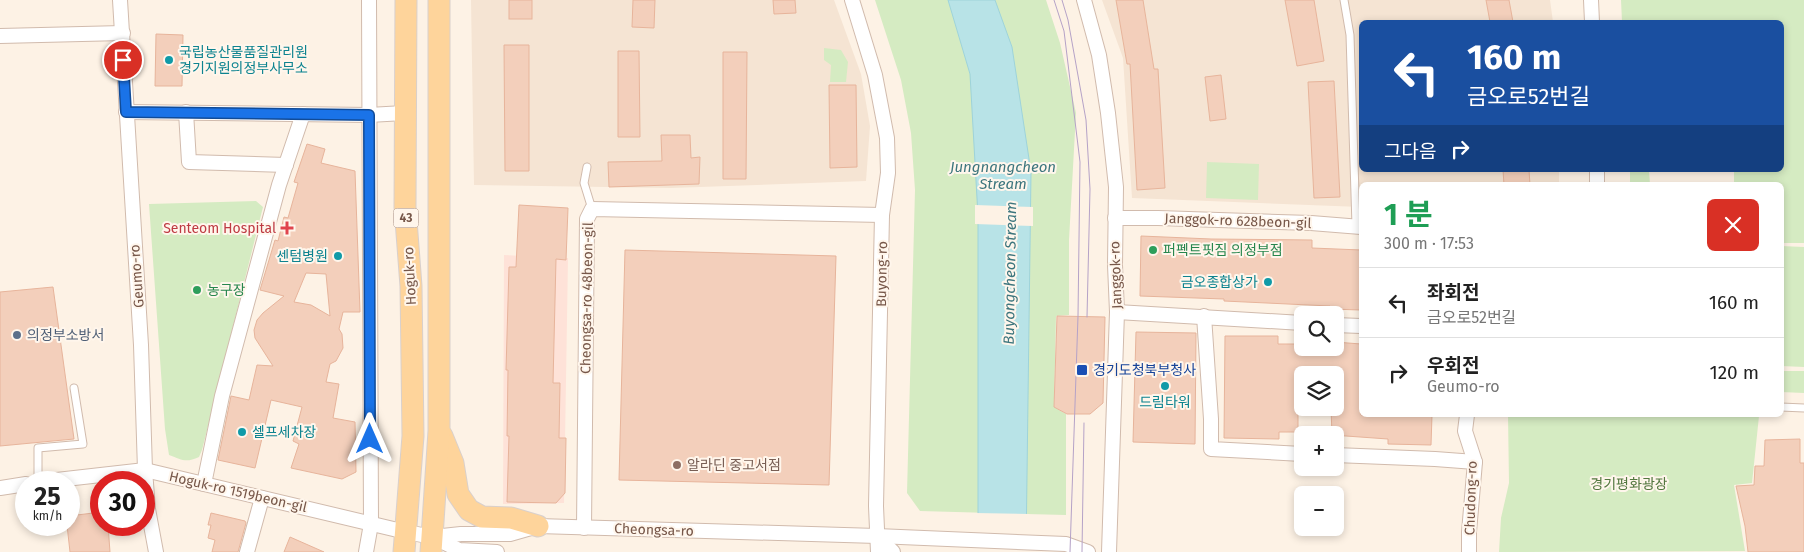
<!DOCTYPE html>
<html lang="ko">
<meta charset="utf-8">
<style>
:root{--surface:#fff;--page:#f2f2f2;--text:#222;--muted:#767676;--line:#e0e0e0}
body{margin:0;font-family:"Fira Sans","Noto Sans KR",sans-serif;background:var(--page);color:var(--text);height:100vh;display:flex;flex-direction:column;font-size:19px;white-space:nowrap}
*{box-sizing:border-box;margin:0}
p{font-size:16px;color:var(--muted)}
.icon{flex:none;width:28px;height:28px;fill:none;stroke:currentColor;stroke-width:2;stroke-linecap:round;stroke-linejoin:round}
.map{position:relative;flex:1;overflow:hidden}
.panel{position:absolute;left:1359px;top:182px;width:425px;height:235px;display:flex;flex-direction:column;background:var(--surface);border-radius:8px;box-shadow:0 2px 8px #0003}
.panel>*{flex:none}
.hud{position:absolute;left:1359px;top:20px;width:425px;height:152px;border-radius:8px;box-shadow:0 2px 8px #0003;background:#1a4fa0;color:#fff;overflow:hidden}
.tools{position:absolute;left:1294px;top:306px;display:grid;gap:10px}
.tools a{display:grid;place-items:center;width:50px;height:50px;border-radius:8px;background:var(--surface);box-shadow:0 2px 8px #0003;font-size:25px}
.speed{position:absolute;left:15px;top:471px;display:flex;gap:10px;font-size:25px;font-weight:700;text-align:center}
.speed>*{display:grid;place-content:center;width:65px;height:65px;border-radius:50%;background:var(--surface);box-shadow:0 2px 8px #0003;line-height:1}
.speed small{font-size:12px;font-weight:400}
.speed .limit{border:8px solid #d22;background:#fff;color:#111}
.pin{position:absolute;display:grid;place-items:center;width:42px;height:42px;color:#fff;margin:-21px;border:2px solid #fff;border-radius:50%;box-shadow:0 1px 5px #0007}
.me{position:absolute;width:55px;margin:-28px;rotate:0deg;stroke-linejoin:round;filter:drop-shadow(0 0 4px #0008)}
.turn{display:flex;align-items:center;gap:18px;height:105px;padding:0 25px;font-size:22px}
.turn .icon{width:65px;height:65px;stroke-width:2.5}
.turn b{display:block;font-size:35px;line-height:42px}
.then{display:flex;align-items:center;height:48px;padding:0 25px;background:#0003;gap:10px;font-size:19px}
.round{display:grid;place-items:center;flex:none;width:52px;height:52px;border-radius:8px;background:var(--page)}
.overview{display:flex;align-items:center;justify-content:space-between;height:85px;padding:0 25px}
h1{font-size:30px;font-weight:700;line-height:38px;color:#1e9e55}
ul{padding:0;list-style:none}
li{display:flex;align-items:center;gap:15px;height:70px;padding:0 25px;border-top:1px solid var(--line)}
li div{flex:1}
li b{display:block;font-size:19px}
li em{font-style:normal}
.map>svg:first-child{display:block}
.residential{fill:#f5e4d3}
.commercial{fill:#fee2d8}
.green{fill:#d5ebc2}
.water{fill:#b8e3e7;stroke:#9ed3da}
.pier{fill:#fdf2e5}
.building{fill:#f3cfbb;stroke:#e7b49b;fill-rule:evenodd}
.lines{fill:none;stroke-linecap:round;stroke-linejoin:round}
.lane-casing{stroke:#d1bbad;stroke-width:9}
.street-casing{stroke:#d1bbad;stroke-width:16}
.primary-casing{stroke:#d9d0cc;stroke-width:23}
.lane{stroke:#fff;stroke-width:7}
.street{stroke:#fff;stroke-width:14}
.primary{stroke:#fed49b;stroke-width:21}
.tram{stroke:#b5a2c7;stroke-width:1}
.route-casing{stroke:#114b97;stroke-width:12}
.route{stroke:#1a73e8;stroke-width:9}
.culture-dot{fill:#0f9aa8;stroke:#fff6ec;stroke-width:2}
.health-dot{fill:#e0444e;stroke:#fff6ec;stroke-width:2}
.leisure-dot{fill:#2e9e5b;stroke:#fff6ec;stroke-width:2}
.service-dot{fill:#5c6f8a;stroke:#fff6ec;stroke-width:2}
.transit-dot{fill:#1a4fb4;stroke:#fff6ec;stroke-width:2}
.education-dot{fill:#8d6e63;stroke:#fff6ec;stroke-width:2}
.labels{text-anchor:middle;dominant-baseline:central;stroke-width:4;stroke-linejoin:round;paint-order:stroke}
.shield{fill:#fff6ec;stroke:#a0877a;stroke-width:1}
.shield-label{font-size:12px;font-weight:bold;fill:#775749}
.culture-label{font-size:14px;fill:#0d838f;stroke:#fff6ec;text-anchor:start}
.street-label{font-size:14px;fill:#775749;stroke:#fff6ec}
.health-label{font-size:14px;fill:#be3a42;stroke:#fff6ec;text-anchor:end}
.leisure-label{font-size:14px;fill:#27864d;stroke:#fff6ec;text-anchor:start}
.service-label{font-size:14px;fill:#4e5e75;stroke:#fff6ec;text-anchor:start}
.transit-label{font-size:14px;fill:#164399;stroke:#fff6ec;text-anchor:start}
.education-label{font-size:14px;fill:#785e54;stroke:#fff6ec;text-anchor:start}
.park-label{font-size:14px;fill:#52773e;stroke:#fff6ec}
.water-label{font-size:15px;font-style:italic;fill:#3c757d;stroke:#fff6ec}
</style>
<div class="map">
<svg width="1804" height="552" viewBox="0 0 1804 552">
<rect width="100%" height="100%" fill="#fdf2e5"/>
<g class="residential">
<polygon points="471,0 834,0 861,74 870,126 866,181 671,188 474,185"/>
<polygon points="1102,0 1550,0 1553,22 1361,22 1361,170 1559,170 1559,185 1361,185 1361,207 1132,198 1123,58"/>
</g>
<polygon class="commercial" points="504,255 568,258 564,503 503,504"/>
<g class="green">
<polygon points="875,0 1046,0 1060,43 1076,113 1069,240 1069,315 1056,316 1054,407 1066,414 1066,515 920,511 907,493 915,190 911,133 901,80"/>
<polygon points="1621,0 1804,0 1804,243 1781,243 1781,185 1734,185 1734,170 1781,170 1781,22 1622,22"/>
<polygon points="824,48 841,50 848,62 846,82 830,82 831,65 824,60"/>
<polygon points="1207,162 1259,164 1258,200 1206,198"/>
<polygon points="1630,170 1649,170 1650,185 1630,185"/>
<path d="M256,201L263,207L202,450L199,457C186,463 182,460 169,455L165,429L149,204Z"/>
<polygon points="1781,246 1804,247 1804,367 1781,366"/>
<polygon points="1781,371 1804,371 1804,393 1781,392"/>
<polygon points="1508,415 1759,416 1752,483 1734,485 1745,551 1499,552 1501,518 1509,483"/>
</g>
<polygon class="water" points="948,0 995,0 1012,47 1031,172 1026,552 978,552 978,216 970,74"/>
<g class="pier">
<polygon points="975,205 1033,207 1033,226 975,224"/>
<polygon points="975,513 1029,514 1028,552 975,552"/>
</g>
<g class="building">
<rect x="509" y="0" width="23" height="19"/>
<polygon points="633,0 655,0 654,28 632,27"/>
<polygon points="773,0 795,0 796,13 774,14"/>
<polygon points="1116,0 1143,0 1154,69 1158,69 1165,188 1137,190 1130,64 1127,64"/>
<polygon points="1285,0 1314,0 1324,61 1297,66"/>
<polygon points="1486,0 1509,0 1513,22 1490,22"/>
<polygon points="156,34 183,35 182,86 155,86"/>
<polygon points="504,45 529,45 529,171 505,171"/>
<polygon points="618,51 639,51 640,137 618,137"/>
<polygon points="723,52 747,52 746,179 723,179"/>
<polygon points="1221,75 1226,119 1210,121 1205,77"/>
<polygon points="1334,81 1340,197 1314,198 1308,82"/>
<polygon points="829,85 856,85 857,167 830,168"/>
<polygon points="661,135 690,135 691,158 700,157 699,184 609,187 608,162 662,161"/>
<path d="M307,144L325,149L321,163L355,171L360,312H343L339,329L342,334L343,348L336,361L330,364L326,382L339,384L333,418L355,422L356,472L342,479L291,468L299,444L293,441L302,407L271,400L255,468L218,460L231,396L249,400L257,365L273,366L255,338L254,330L257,320L263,313L284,296L260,290L275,240L278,241L284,217L288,218L298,183L294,182ZM306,273L326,274L330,316L311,305L294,302Z"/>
<polygon points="1503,170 1529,170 1530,185 1504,185"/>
<polygon points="519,205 568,208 566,260 556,259 553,383 560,383 559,438 566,438 565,493 556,503 507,502 509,436 507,436 508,370 506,370 509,267 516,267"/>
<polygon points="1141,236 1211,239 1312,240 1312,248 1361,250 1361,310 1329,309 1330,306 1224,301 1224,299 1140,296"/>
<polygon points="625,250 836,256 829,485 619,480"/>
<polygon points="53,287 74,439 0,446 0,292"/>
<polygon points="1057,316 1105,317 1103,403 1090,414 1067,414 1054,407"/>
<polygon points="1136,332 1196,333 1195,444 1133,442"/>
<polygon points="1225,336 1278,336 1278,344 1302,344 1302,348 1335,348 1335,342 1361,344 1361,415 1432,415 1431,445 1388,444 1388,439 1332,435 1331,408 1335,408 1335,375 1302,375 1302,411 1298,411 1298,432 1279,432 1279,439 1224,438"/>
<polygon points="1800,439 1800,463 1804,463 1804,552 1748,552 1745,526 1736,486 1754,485 1755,466 1764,466 1765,440"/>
<polygon points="101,512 101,525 108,525 110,552 70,552 67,525 69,525 69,516"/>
<polygon points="211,513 245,521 246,523 238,552 212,552 215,540 208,538 211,525 208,525"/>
<polygon points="290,537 324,552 284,552"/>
</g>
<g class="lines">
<defs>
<g id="lane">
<polyline points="1344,0 1350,35 1356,226"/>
<polyline points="587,167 584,183 592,209"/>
<polyline points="1781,407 1804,408"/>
<polyline points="38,482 38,448 83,444 74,388"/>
</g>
<g id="street">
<polyline points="120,0 141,345 145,470 148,509 156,552"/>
<polyline points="852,0 875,75 887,138 888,173 882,215 876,506 878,552"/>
<polyline points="1084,0 1099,55 1108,113 1116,187 1115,265 1117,312 1109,552"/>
<polyline points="1591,0 1592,22"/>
<polyline points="0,36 123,33"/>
<polyline points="126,112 369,115 404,113"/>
<polyline points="186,112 189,162 286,165"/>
<polyline points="1597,170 1597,185"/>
<polyline points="1115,218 1158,218 1311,223 1361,227"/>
<polyline points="1117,312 1302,323"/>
<polyline points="1204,316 1211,419 1211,449 1302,454"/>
<polyline points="1335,325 1361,326"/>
<polyline points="1467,415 1465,431 1475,462 1469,532 1469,552"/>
<polyline points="1335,455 1435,459 1475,462"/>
<polyline points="39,482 145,470 406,532 433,537 461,534 510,534 538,526 877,536 1066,544 1088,552"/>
<polyline points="204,484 222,396 279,185 303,114"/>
<polyline points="0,488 26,484"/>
<polyline points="584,528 587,219 592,209 882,215"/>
<polyline points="877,536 893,552"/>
<polyline points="433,537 459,550 497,552"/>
<polyline points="247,552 262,498"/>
<polyline points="366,552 371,524 369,0"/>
</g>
<g id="primary">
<polyline points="442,436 453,463 458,494 469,510 482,517 511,518 538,526"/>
<polyline points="404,552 413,436 411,286 405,207 406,0"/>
<polyline points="431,552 439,431 439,0"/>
</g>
</defs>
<use href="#lane" class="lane-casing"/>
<use href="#street" class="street-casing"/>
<use href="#primary" class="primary-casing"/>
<use href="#lane" class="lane"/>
<use href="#street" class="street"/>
<use href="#primary" class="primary"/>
<g class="tram">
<polyline points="1054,0 1064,31 1080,162 1078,316 1070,552"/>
<polyline points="1062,0 1068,20 1086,120 1090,189 1087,317"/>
<polyline points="1082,552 1084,423"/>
</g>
</g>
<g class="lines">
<defs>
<polyline id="route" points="123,60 126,112 369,115 370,439"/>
</defs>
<use href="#route" class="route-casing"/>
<use href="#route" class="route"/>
</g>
<g class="culture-dot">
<circle cx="169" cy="60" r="5"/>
<circle cx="338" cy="256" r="5"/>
<circle cx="1268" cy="282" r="5"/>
<circle cx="1165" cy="386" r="5"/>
<circle cx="242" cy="432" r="5"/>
</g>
<path class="health-dot" d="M284.5 220.5h5v5h5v5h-5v5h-5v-5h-5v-5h5z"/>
<g class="leisure-dot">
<circle cx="1153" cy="250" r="5"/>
<circle cx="197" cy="290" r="5"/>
</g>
<circle class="service-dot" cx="17" cy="335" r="5"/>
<rect class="transit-dot" x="1076" y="364" width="12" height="12" rx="2.5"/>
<circle class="education-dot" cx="677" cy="465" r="5"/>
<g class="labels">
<rect class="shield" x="393.5" y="208.5" width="25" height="19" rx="4"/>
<g class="shield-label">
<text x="406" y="218">43</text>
</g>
<g class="culture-label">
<text x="179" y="52">국립농산물품질관리원<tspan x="179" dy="16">경기지원의정부사무소</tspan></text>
<text x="328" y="256" text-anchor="end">센텀병원</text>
<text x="1258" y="282" text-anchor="end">금오종합상가</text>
<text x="1165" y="402" text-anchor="middle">드림타워</text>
<text x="252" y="432">셀프세차장</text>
</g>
<g class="street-label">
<text transform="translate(1238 221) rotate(2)">Janggok-ro 628beon-gil</text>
<text transform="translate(882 274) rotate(-89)">Buyong-ro</text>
<text transform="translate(1116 275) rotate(-92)">Janggok-ro</text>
<text transform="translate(137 276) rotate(-94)">Geumo-ro</text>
<text transform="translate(410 276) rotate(-93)">Hoguk-ro</text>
<text transform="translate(587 298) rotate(-89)">Cheongsa-ro 48beon-gil</text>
<text transform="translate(238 492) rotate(13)">Hoguk-ro 1519beon-gil</text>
<text transform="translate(1471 498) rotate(-88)">Chudong-ro</text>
<text transform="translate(654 530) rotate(2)">Cheongsa-ro</text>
</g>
<g class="health-label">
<text x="276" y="228">Senteom Hospital</text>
</g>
<g class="leisure-label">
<text x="1163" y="250">퍼펙트핏짐 의정부점</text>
<text x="207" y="290">농구장</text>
</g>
<g class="service-label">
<text x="27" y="335">의정부소방서</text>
</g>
<g class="transit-label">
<text x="1093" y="370">경기도청북부청사</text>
</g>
<g class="education-label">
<text x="687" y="465">알라딘 중고서점</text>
</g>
<g class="park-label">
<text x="1629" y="484">경기평화광장</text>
</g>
<g class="water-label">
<text x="1003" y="167">Jungnangcheon<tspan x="1003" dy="17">Stream</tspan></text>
<text transform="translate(1010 273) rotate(-89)">Buyongcheon Stream</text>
</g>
</g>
</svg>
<div class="tools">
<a><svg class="icon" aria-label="search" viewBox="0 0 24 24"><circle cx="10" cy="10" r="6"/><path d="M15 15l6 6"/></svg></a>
<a><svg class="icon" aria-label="layers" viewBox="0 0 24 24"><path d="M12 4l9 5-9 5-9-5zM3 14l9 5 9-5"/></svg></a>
<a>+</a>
<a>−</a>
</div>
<div class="speed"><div>25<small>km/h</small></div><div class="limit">30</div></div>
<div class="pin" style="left:123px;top:60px;background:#d93025"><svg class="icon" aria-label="arrive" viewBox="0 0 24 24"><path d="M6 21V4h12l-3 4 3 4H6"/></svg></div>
<svg class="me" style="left:370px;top:439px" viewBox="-20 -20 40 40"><path d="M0-17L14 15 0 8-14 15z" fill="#1a73e8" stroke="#fff" stroke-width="4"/></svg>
<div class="hud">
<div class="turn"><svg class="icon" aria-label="left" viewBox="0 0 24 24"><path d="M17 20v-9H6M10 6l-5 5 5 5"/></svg><div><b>160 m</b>금오로52번길</div></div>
<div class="then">그다음<svg class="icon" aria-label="right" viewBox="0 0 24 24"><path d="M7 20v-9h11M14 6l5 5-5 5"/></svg></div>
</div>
<section class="panel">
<div class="overview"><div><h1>1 분</h1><p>300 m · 17:53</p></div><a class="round" style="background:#d93025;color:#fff"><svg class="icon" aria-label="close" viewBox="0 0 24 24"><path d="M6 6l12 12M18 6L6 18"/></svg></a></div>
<ul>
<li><svg class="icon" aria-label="left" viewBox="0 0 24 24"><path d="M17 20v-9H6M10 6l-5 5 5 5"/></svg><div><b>좌회전</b><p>금오로52번길</p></div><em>160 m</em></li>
<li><svg class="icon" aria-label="right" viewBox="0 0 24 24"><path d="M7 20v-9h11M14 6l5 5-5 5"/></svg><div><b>우회전</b><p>Geumo-ro</p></div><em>120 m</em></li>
</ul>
</section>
</div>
